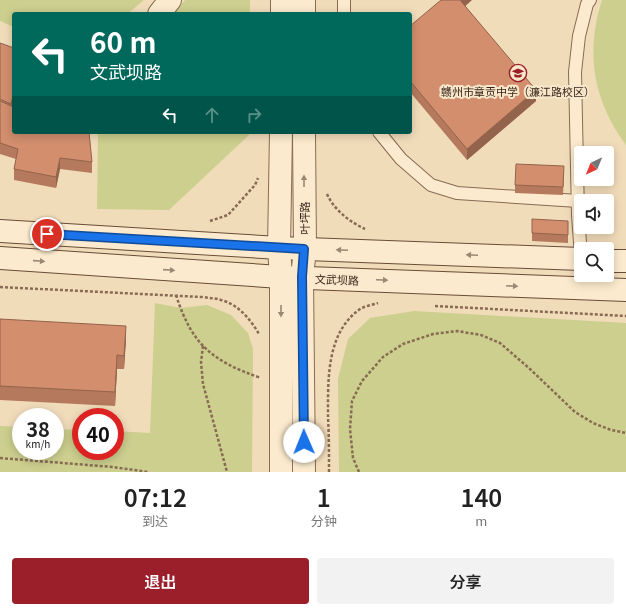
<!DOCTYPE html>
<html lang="zh">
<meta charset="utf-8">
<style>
:root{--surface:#fff;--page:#f2f2f2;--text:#222;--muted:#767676;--accent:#9b1f2a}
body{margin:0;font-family:Georgia,"Noto Sans SC",serif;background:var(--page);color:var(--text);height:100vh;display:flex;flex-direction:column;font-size:15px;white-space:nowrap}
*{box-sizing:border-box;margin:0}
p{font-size:13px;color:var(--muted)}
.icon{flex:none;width:22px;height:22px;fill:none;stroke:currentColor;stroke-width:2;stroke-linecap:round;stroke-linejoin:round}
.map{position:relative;height:472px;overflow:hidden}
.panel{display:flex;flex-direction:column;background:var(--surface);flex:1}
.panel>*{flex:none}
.guide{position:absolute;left:12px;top:12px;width:400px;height:122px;border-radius:4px;box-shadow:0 2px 10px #0003;background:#00695c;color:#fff;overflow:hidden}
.needle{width:26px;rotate:223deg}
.controls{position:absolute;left:574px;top:146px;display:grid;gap:8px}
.controls a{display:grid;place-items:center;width:40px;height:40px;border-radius:4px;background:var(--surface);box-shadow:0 2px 10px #0003;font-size:20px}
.speed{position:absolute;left:12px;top:408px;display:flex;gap:8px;font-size:20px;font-weight:700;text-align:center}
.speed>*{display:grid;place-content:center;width:52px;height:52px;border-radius:50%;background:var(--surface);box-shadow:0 2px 10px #0003;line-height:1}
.speed small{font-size:10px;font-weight:400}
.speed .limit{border:6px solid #d22;background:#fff;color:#111}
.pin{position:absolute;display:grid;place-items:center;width:34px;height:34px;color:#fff;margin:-17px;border:2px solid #fff;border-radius:50%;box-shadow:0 1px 4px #0007}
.me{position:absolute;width:44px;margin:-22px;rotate:359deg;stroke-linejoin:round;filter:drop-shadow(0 0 3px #0008)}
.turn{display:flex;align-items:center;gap:14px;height:84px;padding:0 12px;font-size:18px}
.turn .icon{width:52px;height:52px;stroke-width:2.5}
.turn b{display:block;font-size:28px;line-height:34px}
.lanes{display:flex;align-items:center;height:38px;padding:0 12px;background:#0003;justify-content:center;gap:20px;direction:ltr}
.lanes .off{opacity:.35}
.eta{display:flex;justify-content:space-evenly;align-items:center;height:68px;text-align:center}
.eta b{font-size:24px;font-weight:600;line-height:28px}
.cta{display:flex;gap:8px;margin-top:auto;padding:8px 12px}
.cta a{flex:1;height:46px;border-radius:4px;background:var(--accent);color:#fff;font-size:16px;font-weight:600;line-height:46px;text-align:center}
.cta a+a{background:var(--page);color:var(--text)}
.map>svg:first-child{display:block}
.green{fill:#cccf8e}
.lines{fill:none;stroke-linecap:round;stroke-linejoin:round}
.service-casing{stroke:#886b53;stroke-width:14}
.minor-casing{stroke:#886b53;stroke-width:24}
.tertiary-casing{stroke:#886b53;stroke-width:24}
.secondary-casing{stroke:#694c37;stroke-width:24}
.path{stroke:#886b53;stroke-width:2.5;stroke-dasharray:3 2;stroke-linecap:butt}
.service{stroke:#fbeacd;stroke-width:12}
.minor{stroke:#fbeacd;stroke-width:22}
.tertiary{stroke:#fbeacd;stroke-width:22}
.secondary{stroke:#fbeacd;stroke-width:22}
.wall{fill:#b57a5e}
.shaded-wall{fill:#93634c}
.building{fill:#d28e6d;stroke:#93634c}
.oneway{fill:#988874}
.route-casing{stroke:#114b97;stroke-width:10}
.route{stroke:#1a73e8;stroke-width:7}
.labels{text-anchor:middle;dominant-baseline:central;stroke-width:4;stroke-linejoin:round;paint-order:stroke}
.poi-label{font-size:11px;fill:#36251a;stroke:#f8e7ca}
.street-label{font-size:11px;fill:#36251a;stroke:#f8e7ca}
</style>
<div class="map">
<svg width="626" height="472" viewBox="0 0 626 472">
<rect width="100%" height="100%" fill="#f1dcba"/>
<g class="green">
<polygon points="0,0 144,0 127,14 14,14 14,27 0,21"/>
<polygon points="185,0 250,0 250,14 173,14"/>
<path d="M602,0H626V145C593,101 585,52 602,0Z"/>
<polygon points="98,132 249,132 249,135 169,210 97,209"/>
<polygon points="155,303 181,308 207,305 231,315 248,333 253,349 252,472 0,472 0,426 21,427 21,451 55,451 55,429 81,430 81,451 115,451 115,431 150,433"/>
<polygon points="414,311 626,323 626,472 339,472 338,379 348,339 370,318"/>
</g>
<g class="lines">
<defs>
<g id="service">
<polyline points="344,14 344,0"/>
<polyline points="379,132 401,159 431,185 457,193 578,201"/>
<polyline points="581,256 578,215 575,72 579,36 587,4 590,0"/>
</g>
<polyline id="minor" points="159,14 170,0"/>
<g id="tertiary">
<polyline points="304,0 304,14"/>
<polyline points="282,14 282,0"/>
<polyline points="281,132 279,248 281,277 281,472"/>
<polyline points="304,472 302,277 305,249 304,132"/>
</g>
<g id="secondary">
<polyline points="0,231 279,248 581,259"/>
<polyline points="0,258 281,277 626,290"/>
<polyline points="607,261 626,261"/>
</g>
</defs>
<use href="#service" class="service-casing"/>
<use href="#minor" class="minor-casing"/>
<use href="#tertiary" class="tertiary-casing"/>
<use href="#secondary" class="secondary-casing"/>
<g class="path">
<path d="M327,194C334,210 350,222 365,229"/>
<polyline points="210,221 228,215 255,185 258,178"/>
<path d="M0,287L202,297C209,298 215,298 221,300C238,304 251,320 259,334"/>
<path d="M176,295C192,345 212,361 261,378"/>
<polyline points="435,306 626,316"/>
<polyline points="203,346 201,362 203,384 227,472"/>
<polyline points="0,458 113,467 148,472"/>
<path d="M329,472C329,454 329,435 328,417C328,380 326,333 360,309C365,306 372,305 378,303"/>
<polyline points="359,472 353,458 350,429 352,401 362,381 383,357 403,344 433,334 457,331 481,335 500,343 530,369 575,412 593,423 611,430 626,433"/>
</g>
<use href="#service" class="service"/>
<use href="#minor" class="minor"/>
<use href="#tertiary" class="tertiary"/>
<use href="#secondary" class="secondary"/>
</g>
<g class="wall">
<polygon points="465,6 536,101 467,160 410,92 410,26"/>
<polygon points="0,43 14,107 92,162 92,173 60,169 56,188 14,180 14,169 16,159 0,154"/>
<polygon points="564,174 563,195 515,193 515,185"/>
<polygon points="568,229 568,243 532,241 532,233"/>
<polygon points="0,319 126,339 124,369 117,369 115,406 0,400"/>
</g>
<g class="shaded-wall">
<polygon points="460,0 472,0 460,11"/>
<polygon points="536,90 536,101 467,160 467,149"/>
<polygon points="14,92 14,105 11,117 11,104"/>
<polygon points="60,158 60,169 56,188 56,177"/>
<polygon points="126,326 126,339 124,369 124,356"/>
<polygon points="117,355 117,369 115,406 115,392"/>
</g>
<g class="building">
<polygon points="441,0 460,0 536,90 467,149 410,81 410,26"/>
<polygon points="0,43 14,48 14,92 11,104 0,99"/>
<polygon points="0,101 14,107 14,132 89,132 92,162 60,158 56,177 14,169 18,149 0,143"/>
<polygon points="516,164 564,166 563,187 515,185"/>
<polygon points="532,219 568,221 568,235 532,233"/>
<polygon points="0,319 126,326 124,356 117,355 115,392 0,386"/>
</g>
<defs><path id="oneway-solid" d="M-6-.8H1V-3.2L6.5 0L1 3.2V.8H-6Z"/></defs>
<g class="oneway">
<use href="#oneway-solid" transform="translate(304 181) rotate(-90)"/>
<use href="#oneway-solid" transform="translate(342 250) rotate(-178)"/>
<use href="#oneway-solid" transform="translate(472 255) rotate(-178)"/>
<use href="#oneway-solid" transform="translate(39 261) rotate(4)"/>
<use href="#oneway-solid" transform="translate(169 270) rotate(4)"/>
<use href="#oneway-solid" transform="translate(382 280) rotate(2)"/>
<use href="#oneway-solid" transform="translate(512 286) rotate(2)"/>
<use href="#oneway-solid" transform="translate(281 311) rotate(90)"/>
</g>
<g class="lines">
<defs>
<polyline id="route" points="47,234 304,249 302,277 304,442"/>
</defs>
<use href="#route" class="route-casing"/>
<use href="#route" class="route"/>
</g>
<defs>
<symbol id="school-ring" viewBox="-11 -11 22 22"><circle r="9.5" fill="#f8e7ca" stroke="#9b1f2a" stroke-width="1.5"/><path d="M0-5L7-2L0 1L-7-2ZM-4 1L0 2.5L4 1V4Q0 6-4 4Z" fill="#9b1f2a"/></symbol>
</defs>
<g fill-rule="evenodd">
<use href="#school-ring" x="508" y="63" width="20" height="20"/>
</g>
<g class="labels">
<g class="poi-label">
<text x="518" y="91">赣州市章贡中学（濂江路校区）</text>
</g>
<g class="street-label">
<text transform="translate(304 218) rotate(-90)">叶坪路</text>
<text transform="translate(337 279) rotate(2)">文武坝路</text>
</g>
</g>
</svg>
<div class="controls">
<a><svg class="needle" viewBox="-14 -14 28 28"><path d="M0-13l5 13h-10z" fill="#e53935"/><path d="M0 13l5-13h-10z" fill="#767676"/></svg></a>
<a><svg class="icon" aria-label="sound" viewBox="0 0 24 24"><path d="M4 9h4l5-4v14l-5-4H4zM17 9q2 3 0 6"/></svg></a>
<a><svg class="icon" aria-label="search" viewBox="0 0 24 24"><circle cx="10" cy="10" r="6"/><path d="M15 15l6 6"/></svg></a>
</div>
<div class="speed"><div>38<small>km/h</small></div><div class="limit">40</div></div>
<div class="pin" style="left:47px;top:234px;background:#d93025"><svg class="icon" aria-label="arrive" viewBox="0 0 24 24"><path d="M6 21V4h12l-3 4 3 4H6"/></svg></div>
<svg class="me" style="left:304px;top:442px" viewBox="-20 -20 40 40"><circle r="19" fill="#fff"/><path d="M0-13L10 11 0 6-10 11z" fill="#1a73e8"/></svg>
<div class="guide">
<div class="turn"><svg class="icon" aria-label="left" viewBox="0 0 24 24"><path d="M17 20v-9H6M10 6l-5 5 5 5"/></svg><div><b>60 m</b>文武坝路</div></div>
<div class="lanes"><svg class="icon" aria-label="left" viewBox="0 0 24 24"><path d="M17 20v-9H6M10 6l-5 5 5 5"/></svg><svg class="icon off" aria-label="ahead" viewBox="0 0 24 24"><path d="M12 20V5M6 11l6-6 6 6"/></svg><svg class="icon off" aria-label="right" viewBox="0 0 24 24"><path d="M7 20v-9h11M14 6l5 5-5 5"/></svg></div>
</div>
</div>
<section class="panel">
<div class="eta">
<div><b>07:12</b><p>到达</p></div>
<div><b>1</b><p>分钟</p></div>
<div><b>140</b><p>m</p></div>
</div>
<div class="cta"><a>退出</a><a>分享</a></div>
</section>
